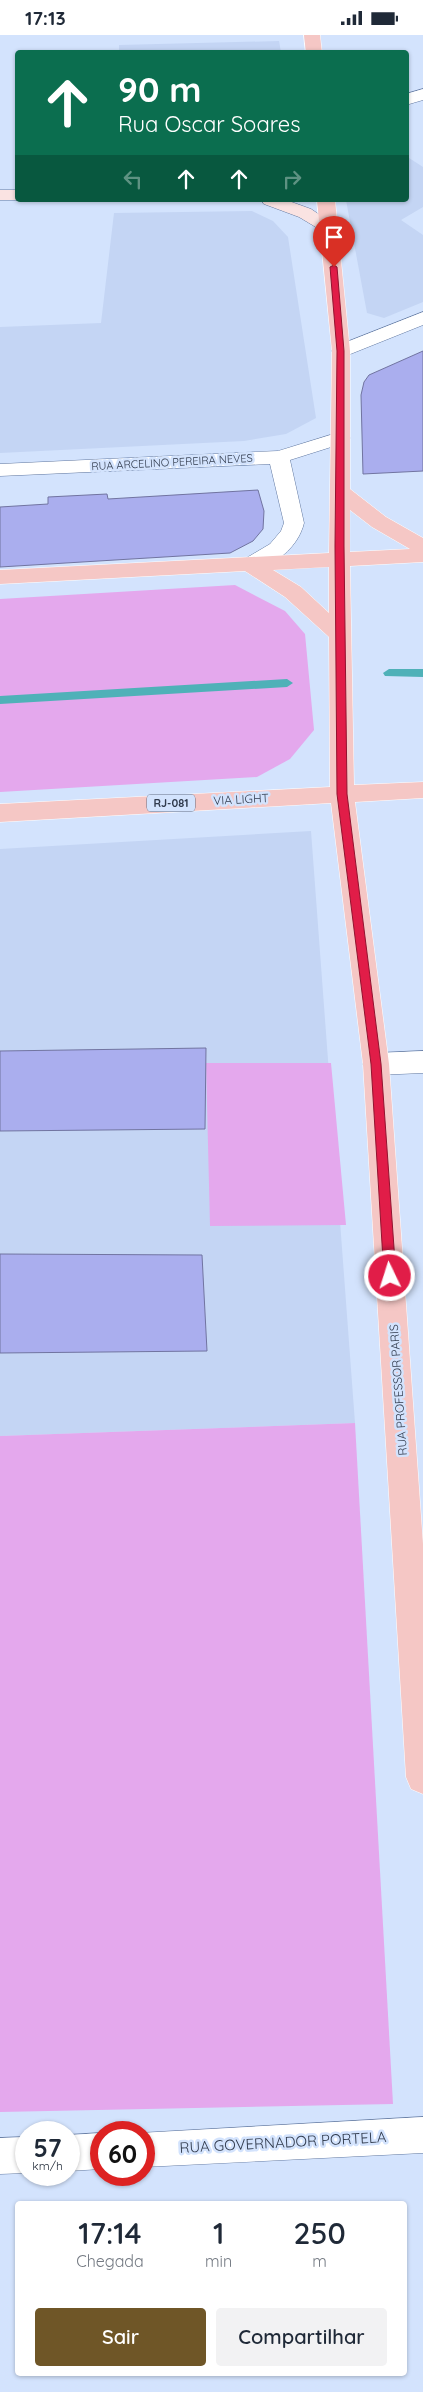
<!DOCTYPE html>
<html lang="pt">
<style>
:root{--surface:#fff;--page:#f2f2f3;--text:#1f2937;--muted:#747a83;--accent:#6f5627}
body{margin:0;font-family:Quicksand,sans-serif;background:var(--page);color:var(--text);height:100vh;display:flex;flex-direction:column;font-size:19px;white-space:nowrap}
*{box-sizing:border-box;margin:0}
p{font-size:16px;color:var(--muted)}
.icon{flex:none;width:28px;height:28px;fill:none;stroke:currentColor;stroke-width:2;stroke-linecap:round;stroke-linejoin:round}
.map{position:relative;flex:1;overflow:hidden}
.sheet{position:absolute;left:15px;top:2166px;width:392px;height:175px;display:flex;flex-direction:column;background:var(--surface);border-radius:5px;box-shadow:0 1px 4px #0004}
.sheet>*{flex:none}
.banner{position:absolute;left:15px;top:15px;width:394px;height:152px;border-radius:5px;box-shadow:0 1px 4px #0004;background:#0b6e4f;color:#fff;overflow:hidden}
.speed{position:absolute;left:15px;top:2086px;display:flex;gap:10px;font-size:25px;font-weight:700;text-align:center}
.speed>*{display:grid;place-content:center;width:65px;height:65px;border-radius:50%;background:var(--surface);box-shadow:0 1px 4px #0004;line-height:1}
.speed small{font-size:12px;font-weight:400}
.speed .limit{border:8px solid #d22;background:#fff;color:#111}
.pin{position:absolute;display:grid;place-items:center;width:42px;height:42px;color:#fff;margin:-51px -21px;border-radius:50% 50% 50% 0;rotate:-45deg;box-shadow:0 0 5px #0007}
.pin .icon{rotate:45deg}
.me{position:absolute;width:55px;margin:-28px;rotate:356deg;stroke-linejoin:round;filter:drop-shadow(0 0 4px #0008)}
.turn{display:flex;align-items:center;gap:18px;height:105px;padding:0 20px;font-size:22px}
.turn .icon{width:65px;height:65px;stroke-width:2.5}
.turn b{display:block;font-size:35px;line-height:42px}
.lanes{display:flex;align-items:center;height:48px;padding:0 20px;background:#0003;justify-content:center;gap:25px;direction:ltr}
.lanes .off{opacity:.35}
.eta{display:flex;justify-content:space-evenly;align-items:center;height:85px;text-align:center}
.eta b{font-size:30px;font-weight:600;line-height:35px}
.primary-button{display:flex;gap:10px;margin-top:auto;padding:10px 20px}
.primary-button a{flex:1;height:58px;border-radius:5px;background:var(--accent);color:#fff;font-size:20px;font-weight:600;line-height:58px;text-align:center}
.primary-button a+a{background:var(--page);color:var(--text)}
.status{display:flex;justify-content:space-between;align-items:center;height:35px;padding:0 25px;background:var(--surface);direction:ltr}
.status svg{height:14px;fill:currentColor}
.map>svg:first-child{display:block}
.built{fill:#c4d5f4}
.green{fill:#e4a8ed}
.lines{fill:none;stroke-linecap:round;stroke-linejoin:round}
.stream{fill:#4fb1b8;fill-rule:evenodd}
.building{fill:#aaaeee;stroke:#7174a0}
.minor-casing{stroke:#6178a0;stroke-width:1}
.tertiary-casing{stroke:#6178a0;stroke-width:1}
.secondary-casing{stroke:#6178a0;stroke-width:1}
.primary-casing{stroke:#fff;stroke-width:1}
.minor{fill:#fff;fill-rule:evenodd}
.tertiary{fill:#fff;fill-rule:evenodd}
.secondary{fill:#fae3e2;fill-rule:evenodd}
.primary{fill:#f5c7c5;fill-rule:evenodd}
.route{fill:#e11d48;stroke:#92132f}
.labels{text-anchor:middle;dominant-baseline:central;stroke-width:5;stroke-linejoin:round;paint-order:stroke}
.far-street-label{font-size:11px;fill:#313b4d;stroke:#d3e3fd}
.shield{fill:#d3e3fd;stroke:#626d82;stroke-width:1}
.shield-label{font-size:11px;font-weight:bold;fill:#313b4d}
.street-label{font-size:12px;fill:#313b4d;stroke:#d3e3fd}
.near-street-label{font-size:15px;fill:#313b4d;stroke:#d3e3fd}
</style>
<div class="status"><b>17:13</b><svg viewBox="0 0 49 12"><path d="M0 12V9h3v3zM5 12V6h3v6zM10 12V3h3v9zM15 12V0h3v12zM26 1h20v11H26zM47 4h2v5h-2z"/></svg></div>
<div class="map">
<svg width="423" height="2357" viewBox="0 0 423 2357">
<rect width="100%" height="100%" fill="#d3e3fd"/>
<g class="built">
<polygon points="279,6 281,17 119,17 119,10"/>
<polygon points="406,121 423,132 423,172 401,185 423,200 423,267 384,283 367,278 346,165 406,165"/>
<polygon points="252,176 273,186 288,202 316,383 286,399 244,406 0,418 0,292 101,288 114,178"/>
<polygon points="311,796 355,1388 0,1401 0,814"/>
</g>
<g class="green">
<polygon points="235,550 285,576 305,599 314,695 290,724 257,742 0,757 0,564"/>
<polygon points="206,1028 331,1028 346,1190 210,1191"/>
<polygon points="355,1388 393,2069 0,2077 0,1401"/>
</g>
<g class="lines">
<g class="stream">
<polygon points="389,634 423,634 423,642 385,641 383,638"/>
<polygon points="287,644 293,648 287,652 0,669 0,661"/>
</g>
</g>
<g class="building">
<polygon points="423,316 423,436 363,439 361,360 364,347 369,340"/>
<polygon points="258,455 264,476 263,494 253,506 230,518 0,532 0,472 48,469 48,462 107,459 108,464"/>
<polygon points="206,1013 205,1094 0,1096 0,1016"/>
<polygon points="0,1219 202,1220 207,1316 0,1318"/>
</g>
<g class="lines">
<defs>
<g id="minor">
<polygon points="423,54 423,65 406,70 406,59"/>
<polygon points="423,277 423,290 348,320 334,320 332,316 334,312"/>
<path d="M340,397L347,399L350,403L347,407L290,425L304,488C298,513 275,530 250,537L243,535L239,530L243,525L270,509L281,496L284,488L270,429L0,441V429L278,416Z"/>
<polygon points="423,1016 423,1038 376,1040 367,1036 363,1029 367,1022 376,1018"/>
</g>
<g id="tertiary">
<polygon points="423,2082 423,2118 144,2132 144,2098 139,2098"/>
<polygon points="101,2098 101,2134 69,2136 69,2100"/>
<polygon points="26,2102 26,2138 0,2139 0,2103"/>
</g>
<g id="secondary">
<polygon points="0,155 18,155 19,165 0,165"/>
<polygon points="261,165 286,165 311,174 339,193 336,197 324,197 299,182 264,169"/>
</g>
<g id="primary">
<polygon points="304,0 320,0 322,18 306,18"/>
<path d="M317,165H335L350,316V454L386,482L423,503V527L350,531L354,750L423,747V763L355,767L389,1029L423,1509V1759L411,1754L406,1742L363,1029L331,768L0,787V769L330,752L329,602L285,562L245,536L0,549V535L329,518L332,316ZM350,475L372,492L410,514L350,517ZM329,532V578L301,552L273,535Z"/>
</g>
</defs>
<use href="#minor" class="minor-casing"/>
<use href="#tertiary" class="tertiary-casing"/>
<use href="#secondary" class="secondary-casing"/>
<use href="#primary" class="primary-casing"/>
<use href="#minor" class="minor"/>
<use href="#tertiary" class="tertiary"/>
<use href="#secondary" class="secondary"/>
<use href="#primary" class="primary"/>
</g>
<polygon class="route" points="334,230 337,232 344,316 344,511 347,759 381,1029 396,1241 390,1246 384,1241 371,1029 337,759 335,511 337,316 330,232"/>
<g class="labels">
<g class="far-street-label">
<text transform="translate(172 427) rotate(-3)">RUA ARCELINO PEREIRA NEVES</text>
</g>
<rect class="shield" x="147" y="759.5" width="48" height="17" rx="4"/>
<g class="shield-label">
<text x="171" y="768">RJ-081</text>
</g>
<g class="street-label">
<text transform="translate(241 764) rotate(-3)">VIA LIGHT</text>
<text transform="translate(398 1355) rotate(-94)">RUA PROFESSOR PARIS</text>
</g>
<g class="near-street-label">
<text transform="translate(283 2107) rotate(-3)">RUA GOVERNADOR PORTELA</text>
</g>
</g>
</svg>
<div class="speed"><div>57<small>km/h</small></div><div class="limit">60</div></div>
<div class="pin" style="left:334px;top:232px;background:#d93025"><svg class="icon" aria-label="arrive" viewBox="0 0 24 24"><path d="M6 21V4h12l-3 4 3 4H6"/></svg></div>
<svg class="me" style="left:390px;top:1241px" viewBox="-20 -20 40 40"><circle r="17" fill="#e11d48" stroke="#fff" stroke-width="3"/><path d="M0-11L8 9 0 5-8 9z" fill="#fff"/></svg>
<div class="banner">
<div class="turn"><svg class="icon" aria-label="ahead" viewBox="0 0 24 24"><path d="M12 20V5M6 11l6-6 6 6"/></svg><div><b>90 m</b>Rua Oscar Soares</div></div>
<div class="lanes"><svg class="icon off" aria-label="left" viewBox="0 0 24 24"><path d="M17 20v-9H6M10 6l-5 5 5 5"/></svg><svg class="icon" aria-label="ahead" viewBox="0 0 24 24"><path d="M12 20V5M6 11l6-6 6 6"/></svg><svg class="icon" aria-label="ahead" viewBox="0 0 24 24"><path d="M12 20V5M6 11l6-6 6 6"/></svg><svg class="icon off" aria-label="right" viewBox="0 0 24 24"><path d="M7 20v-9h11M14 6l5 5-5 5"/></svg></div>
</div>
<section class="sheet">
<div class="eta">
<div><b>17:14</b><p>Chegada</p></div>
<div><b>1</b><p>min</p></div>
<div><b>250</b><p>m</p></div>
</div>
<div class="primary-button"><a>Sair</a><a>Compartilhar</a></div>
</section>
</div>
